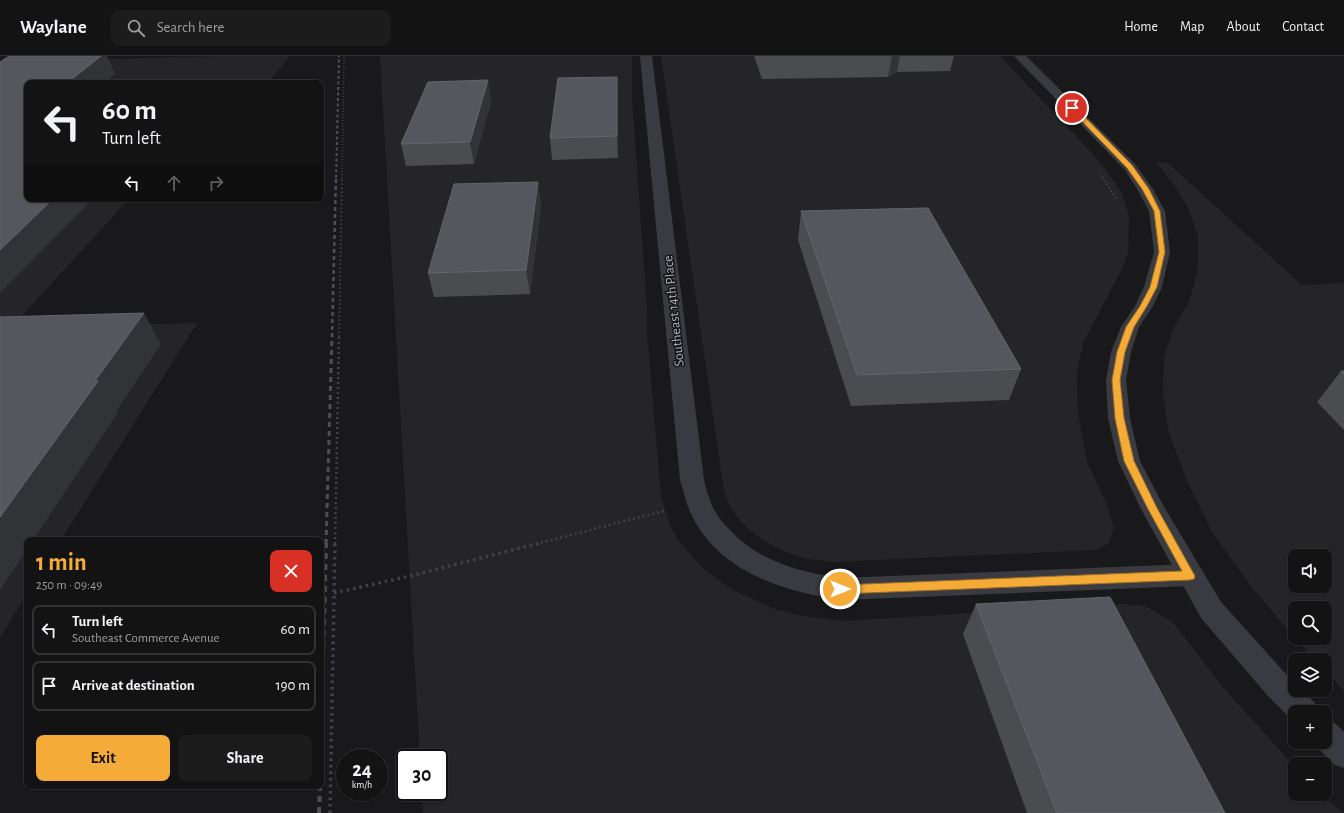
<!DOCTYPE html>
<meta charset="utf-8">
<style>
:root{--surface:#131314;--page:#1c1c1d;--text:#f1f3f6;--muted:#9d9ea0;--line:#323234;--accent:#f5ab37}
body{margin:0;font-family:"Alegreya Sans",sans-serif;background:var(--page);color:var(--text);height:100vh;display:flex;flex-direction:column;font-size:15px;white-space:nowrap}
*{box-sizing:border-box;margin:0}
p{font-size:13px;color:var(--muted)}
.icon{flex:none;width:22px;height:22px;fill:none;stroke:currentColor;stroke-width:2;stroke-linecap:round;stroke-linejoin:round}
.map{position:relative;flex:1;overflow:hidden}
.sheet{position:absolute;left:24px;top:481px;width:300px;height:252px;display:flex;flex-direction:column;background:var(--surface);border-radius:8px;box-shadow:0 1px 3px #0004,0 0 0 1px var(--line)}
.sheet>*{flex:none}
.guide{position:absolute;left:24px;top:24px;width:300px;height:122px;border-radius:8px;box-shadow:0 1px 3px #0004,0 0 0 1px var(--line);background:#131314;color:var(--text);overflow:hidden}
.tools{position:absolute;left:1288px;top:493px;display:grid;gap:8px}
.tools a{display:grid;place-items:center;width:44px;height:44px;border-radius:8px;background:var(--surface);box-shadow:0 1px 3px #0004,0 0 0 1px var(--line);font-size:20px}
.speed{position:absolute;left:336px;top:693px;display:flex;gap:8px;font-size:20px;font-weight:700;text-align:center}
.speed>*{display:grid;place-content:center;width:52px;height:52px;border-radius:50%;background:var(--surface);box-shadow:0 1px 3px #0004,0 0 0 1px var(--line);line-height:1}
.speed small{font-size:10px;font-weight:400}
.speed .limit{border:2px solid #111;border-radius:6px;background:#fff;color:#111}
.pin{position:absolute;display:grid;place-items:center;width:34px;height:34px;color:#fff;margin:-17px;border:2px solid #fff;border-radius:50%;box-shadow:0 1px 4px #0007}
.me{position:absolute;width:44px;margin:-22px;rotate:90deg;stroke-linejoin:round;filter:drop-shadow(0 0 3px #0008)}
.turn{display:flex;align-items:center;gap:14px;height:84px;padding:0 12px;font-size:18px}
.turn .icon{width:52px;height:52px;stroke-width:2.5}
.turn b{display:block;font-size:28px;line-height:34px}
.lanes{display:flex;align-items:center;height:38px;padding:0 12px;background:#0003;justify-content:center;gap:20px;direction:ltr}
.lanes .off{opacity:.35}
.round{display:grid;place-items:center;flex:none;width:42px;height:42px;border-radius:8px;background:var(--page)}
.summary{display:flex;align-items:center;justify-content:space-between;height:68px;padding:0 12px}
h1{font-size:24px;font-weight:700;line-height:30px;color:var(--accent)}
.primary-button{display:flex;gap:8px;margin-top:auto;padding:8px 12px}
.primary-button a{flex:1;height:46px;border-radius:8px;background:var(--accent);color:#111;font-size:16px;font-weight:700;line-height:46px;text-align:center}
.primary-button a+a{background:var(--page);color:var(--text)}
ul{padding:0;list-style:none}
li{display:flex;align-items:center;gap:12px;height:50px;margin:0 8px 6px;padding:0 4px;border:2px solid var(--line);border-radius:8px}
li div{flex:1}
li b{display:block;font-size:15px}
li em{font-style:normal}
header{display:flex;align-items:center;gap:24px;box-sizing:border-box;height:56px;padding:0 20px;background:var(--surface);border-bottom:1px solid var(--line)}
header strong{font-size:19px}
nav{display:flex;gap:22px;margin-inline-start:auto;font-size:14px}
.search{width:280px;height:36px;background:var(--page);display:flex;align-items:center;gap:10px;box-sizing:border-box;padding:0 14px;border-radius:8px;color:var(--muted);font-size:15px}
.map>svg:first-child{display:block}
.built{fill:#252528;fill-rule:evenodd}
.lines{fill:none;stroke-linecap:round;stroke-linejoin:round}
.path-far3{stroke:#404247;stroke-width:1.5;stroke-dasharray:1 2;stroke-linecap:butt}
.path-far2{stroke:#404247;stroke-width:2;stroke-dasharray:1.5 2.5;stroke-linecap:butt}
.path-far1{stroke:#404247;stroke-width:2.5;stroke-dasharray:2 3;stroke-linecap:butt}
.path{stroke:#404247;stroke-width:3.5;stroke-dasharray:2.5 4;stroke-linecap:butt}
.minor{fill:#3a3b40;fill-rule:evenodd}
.tertiary{fill:#3a3b40;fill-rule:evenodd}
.rail-far3{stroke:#4d4f55;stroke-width:2;stroke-dasharray:3 2.5;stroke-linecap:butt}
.rail-far2{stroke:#4d4f55;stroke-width:2.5;stroke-dasharray:4 3;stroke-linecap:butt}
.rail-far1{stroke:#4d4f55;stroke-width:3;stroke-dasharray:5 4;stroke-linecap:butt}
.rail{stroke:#4d4f55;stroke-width:4;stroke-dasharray:6 5;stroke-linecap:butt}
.wall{fill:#4a4c50}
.shaded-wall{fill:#323336}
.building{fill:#55575c;stroke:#62656a}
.route{fill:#f5ab37;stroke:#9f6f24}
.labels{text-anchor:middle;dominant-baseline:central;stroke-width:3;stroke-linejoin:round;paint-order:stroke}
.street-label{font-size:14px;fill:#abb1bb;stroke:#141416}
</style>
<header>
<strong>Waylane</strong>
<div class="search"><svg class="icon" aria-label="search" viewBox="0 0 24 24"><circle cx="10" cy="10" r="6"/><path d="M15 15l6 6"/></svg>Search here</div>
<nav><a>Home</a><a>Map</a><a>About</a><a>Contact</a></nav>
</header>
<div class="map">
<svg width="1344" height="757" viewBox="0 0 1344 757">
<rect width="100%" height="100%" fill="#19191b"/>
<g class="built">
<polygon points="220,0 290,0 268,27 27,27 27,143 129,143 11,272 197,267 61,484 27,484 27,538 0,581 0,6"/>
<polygon points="380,0 632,0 632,42 647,253 647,276 661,440 670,469 678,484 702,511 718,524 735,535 775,553 797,559 842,565 1121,548 1145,550 1172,565 1222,630 1295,711 1295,738 1321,738 1343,757 423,757 422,736 439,736 439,702 420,702"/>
<polygon points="661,0 1000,0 1092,97 1109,118 1122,137 1129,160 1128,197 1122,213 1083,287 1077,316 1078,357 1087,406 1107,449 1114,472 1108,488 1096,494 833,506 807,503 783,495 761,483 744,469 731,453 724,436"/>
<path d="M1156,106L1168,107L1302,229L1344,227V635L1325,615V604H1315L1294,581L1250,529L1212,476L1188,427L1169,378L1163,338L1164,302L1173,273L1189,246L1198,214V181L1189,153L1172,126ZM1295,500H1325V530H1295ZM1295,552H1325V582H1295Z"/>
</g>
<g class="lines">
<g class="path-far3">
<polyline points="1100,118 1103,122"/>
<polyline points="342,122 344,0"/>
</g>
<g class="path-far2">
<polyline points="1102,121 1116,142"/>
<polyline points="339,281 342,121"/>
</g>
<g class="path-far1">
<polyline points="335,488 339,280"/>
<polyline points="536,488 664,455"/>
</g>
<g class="path">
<polyline points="334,537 410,520 540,487"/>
<polyline points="330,757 335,487"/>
</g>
<path class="minor" d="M640,0H652L704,424C706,432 708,440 711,447C715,457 721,465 728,472C758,505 798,516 840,522L1190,508L1199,511L1203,519L1199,527L1190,530L840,544C779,535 710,512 687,448C684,440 683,432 680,424Z"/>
<g class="tertiary">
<polygon points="1014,0 1026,0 1135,108 1153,133 1165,155 1170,196 1162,231 1153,250 1139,271 1131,296 1126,324 1130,362 1140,405 1163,449 1221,546 1295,628 1295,634 1301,634 1314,646 1318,656 1295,656 1295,667 1268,640 1201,562 1141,453 1118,405 1108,362 1106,324 1111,296 1121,271 1135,250 1144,231 1154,196 1149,155 1137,133 1125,114"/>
<polygon points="1325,663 1336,668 1344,676 1344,712 1333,708 1313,686 1325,686"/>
</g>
<polyline class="rail-far3" points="336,122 339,0"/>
<polyline class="rail-far2" points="332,281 336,121"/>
<polyline class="rail-far1" points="326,488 332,280"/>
<g class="rail">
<polyline points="321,679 326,487"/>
<polyline points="319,757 320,730"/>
</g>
</g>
<g class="wall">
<polygon points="754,0 954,0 950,15 897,16 888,21 762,23"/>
<polygon points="617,21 618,102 552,104 550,82"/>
<polygon points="491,45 474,108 406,110 401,88"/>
<polygon points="541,149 530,238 434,241 428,217"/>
<polygon points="801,155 1021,313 1009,344 851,350 798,184"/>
<polygon points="1341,315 1344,315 1344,374 1317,346"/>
<polygon points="976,548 1225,757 1027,757 963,578"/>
</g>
<g class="shaded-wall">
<polygon points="101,0 107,0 115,18 104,27 67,27"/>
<polygon points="892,0 900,0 897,16 888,21"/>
<polygon points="617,21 618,41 618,102 617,80"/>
<polygon points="488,24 491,45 474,108 470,86"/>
<polygon points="538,126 541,149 530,238 526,214"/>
<polygon points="53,143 93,143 0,237 0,194"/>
<polygon points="144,257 161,288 117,354 118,356 33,484 27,484 27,493 0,534 0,461 95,325"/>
</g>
<g class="building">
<polygon points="9,0 101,0 67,27 27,27 27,143 53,143 0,194 0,6"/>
<polygon points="617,21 617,80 550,82 558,22"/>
<polygon points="488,24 470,86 401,88 428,26"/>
<polygon points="538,126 526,214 428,217 454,128"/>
<polygon points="928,152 1021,313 857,319 801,155"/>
<polygon points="144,257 95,325 98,325 0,461 0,261"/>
<polygon points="1341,315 1344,315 1344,318"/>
<polygon points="1110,541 1225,757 1057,757 976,548"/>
</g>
<polygon class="route" points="1070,50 1074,50 1132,109 1149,133 1160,155 1165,196 1157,231 1147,250 1134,271 1125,296 1120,324 1124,362 1134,405 1157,452 1195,520 1194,523 1190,524 840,538 836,537 834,533 836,530 840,529 1182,515 1148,453 1124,405 1115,362 1112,324 1117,296 1126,271 1140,250 1150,231 1159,196 1154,155 1142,133 1127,112 1070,53"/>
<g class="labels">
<g class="street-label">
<text transform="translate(674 255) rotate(-96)">Southeast 14th Place</text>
</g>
</g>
</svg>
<div class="tools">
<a><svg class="icon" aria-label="sound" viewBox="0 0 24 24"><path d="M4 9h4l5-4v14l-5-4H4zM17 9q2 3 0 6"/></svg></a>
<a><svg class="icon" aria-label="search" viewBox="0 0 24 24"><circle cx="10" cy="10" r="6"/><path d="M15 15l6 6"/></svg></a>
<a><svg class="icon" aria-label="layers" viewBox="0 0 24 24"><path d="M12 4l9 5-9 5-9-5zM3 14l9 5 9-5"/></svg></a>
<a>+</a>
<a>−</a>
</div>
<div class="speed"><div>24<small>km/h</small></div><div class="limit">30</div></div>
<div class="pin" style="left:1072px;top:52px;background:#d93025"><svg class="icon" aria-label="arrive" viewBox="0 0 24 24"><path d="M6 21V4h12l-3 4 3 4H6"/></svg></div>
<svg class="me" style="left:840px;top:533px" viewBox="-20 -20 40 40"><circle r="17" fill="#f5ab37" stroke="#fff" stroke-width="3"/><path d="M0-11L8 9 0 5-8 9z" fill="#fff"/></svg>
<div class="guide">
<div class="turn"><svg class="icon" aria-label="left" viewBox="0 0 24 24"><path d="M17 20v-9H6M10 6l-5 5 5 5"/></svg><div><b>60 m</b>Turn left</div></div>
<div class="lanes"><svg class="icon" aria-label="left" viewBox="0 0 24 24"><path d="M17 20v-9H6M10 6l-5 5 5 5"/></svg><svg class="icon off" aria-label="ahead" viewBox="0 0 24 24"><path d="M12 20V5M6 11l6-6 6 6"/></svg><svg class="icon off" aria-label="right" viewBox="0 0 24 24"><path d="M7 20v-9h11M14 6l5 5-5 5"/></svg></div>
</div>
<section class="sheet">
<div class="summary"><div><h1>1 min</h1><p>250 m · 09:49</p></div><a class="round" style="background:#d93025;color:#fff"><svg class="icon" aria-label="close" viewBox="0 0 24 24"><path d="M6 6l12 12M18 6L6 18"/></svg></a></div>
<ul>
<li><svg class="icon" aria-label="left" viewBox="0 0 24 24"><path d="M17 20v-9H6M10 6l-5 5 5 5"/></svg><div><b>Turn left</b><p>Southeast Commerce Avenue</p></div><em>60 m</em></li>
<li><svg class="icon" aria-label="arrive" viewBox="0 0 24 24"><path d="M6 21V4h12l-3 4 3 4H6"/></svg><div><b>Arrive at destination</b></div><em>190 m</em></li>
</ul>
<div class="primary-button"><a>Exit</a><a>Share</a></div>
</section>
</div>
